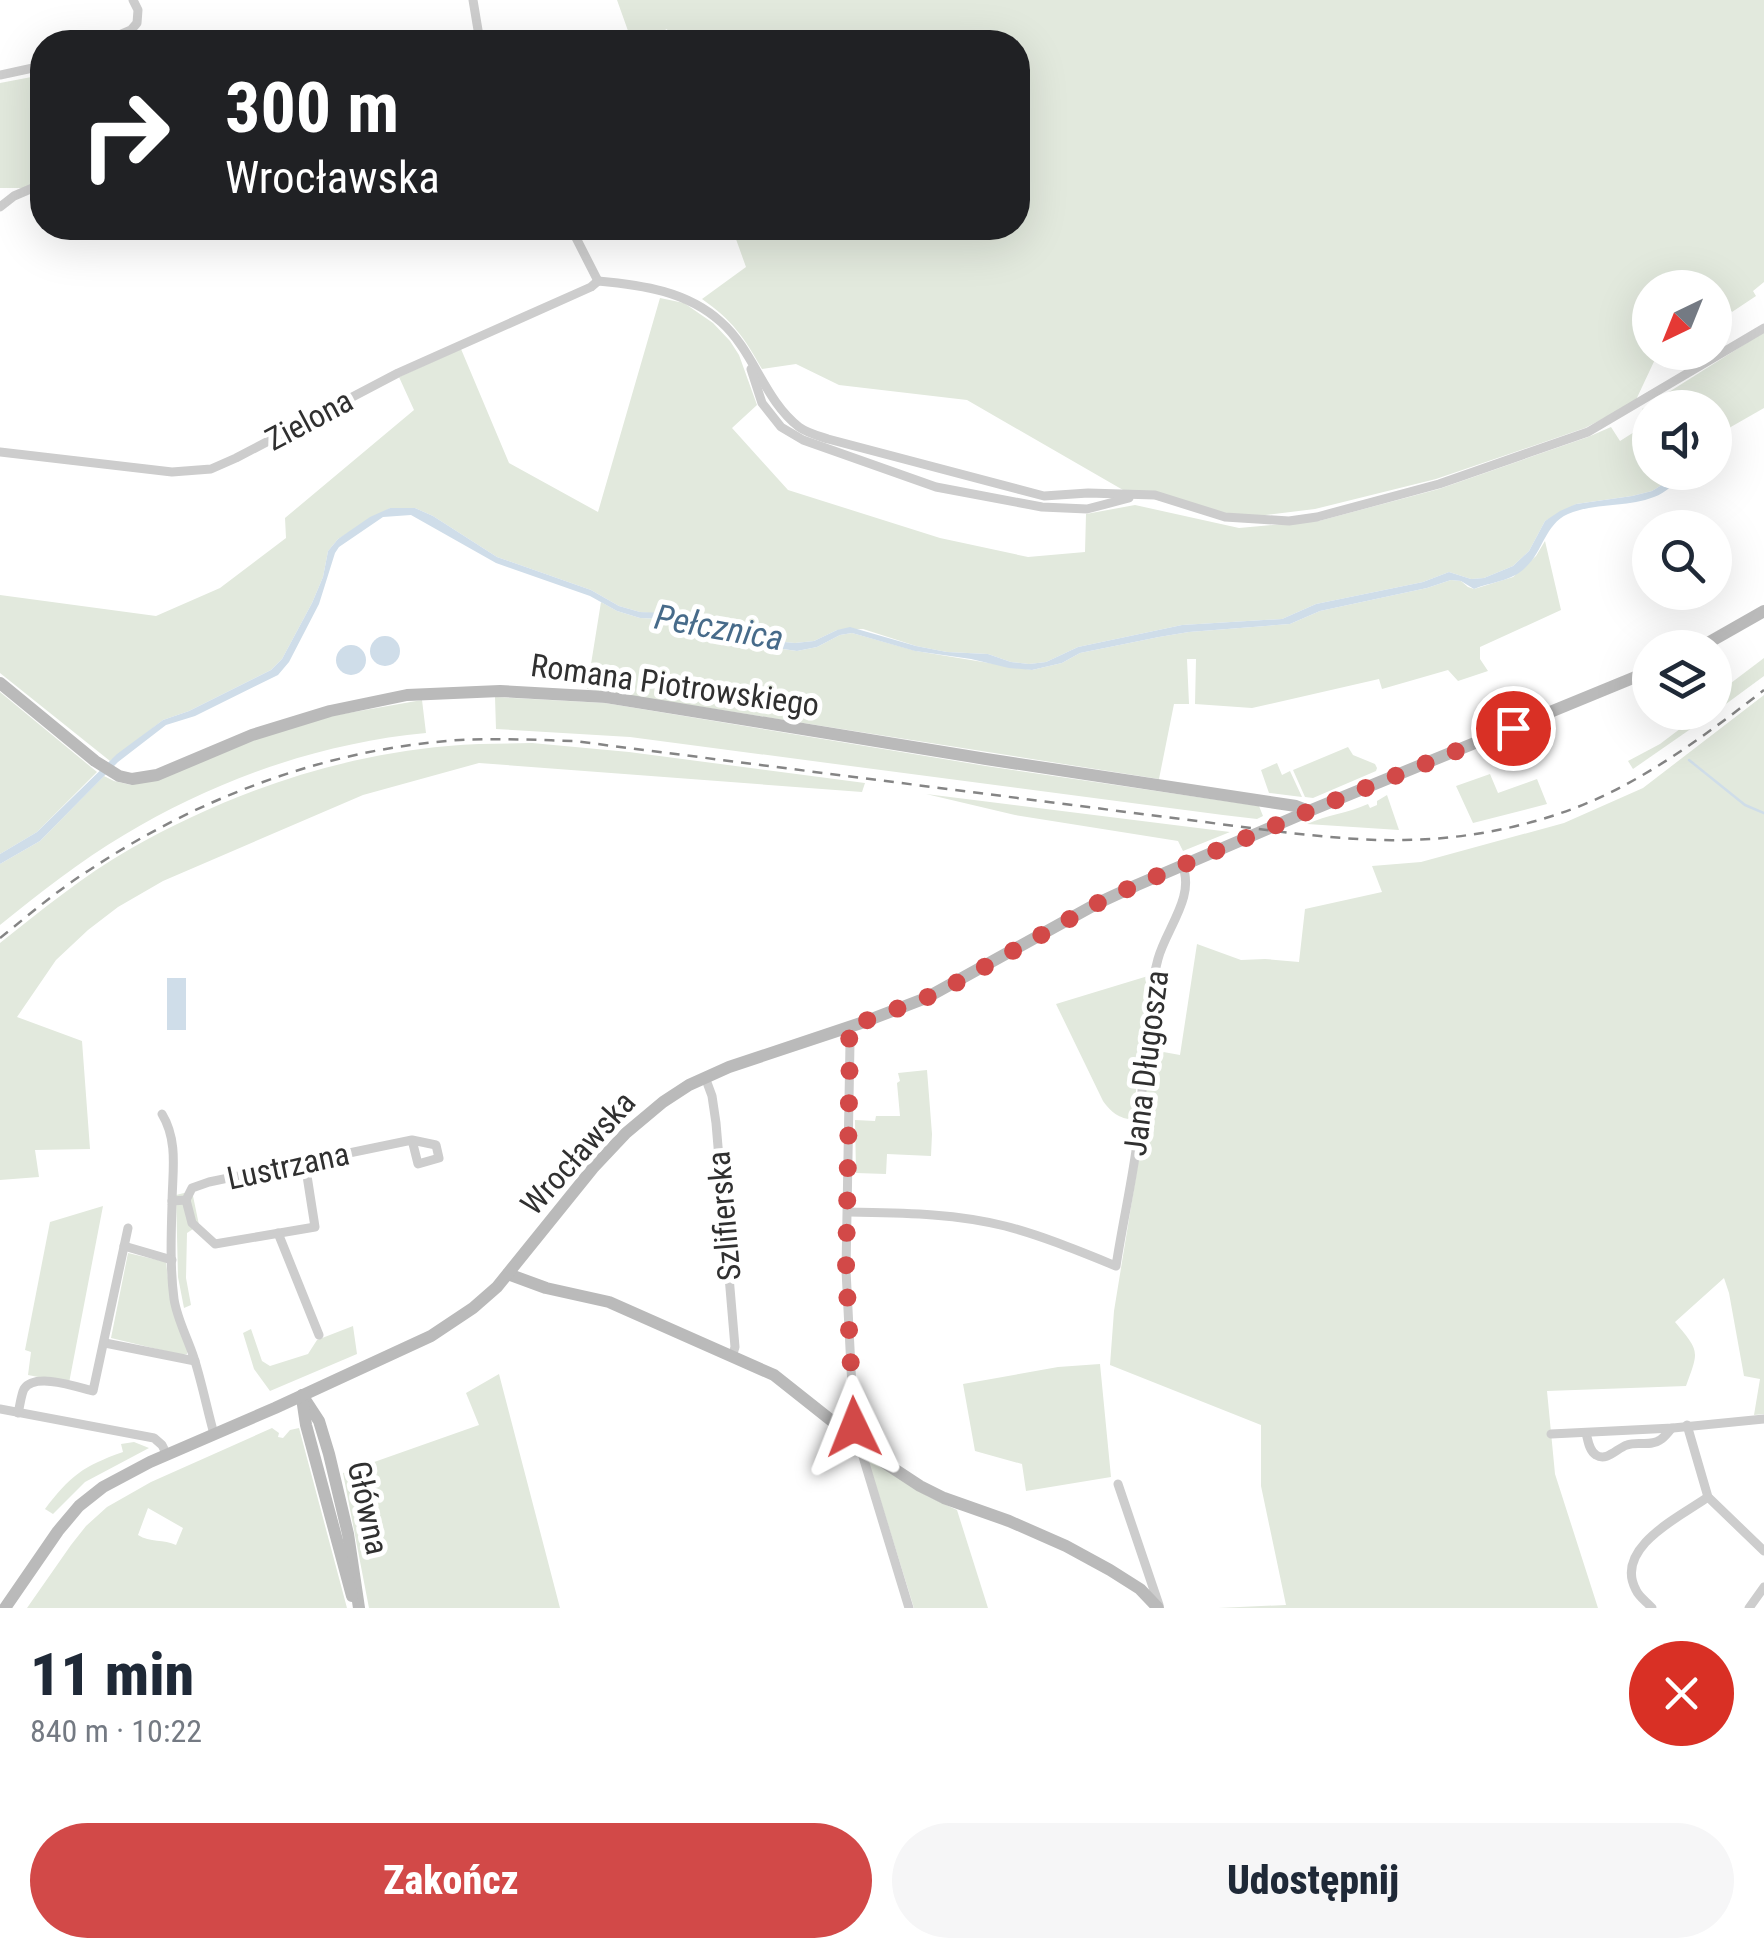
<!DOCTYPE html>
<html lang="pl">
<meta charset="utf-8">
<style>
:root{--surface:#fff;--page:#f6f6f7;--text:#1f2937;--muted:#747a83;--accent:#d24948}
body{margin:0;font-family:"Roboto Condensed",sans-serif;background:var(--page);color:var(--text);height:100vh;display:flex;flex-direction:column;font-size:38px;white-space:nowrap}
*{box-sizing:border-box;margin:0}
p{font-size:32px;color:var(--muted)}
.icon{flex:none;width:55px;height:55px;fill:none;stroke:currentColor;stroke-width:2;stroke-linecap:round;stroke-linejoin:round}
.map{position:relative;height:1608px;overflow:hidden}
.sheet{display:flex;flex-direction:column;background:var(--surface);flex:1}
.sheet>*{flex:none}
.banner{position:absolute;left:30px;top:30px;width:1000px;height:210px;border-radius:40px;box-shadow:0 10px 40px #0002;background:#202124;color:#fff;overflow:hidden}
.needle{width:65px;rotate:223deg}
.tools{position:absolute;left:1632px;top:270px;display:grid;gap:20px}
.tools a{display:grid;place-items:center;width:100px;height:100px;border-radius:50%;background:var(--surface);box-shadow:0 10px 40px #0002;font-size:50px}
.pin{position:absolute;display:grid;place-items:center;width:85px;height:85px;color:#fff;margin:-42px;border:5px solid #fff;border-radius:50%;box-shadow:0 2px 10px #0007}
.me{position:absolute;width:110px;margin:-55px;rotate:358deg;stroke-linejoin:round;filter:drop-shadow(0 0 8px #0008)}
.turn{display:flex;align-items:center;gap:35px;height:210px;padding:0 30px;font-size:45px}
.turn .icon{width:130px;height:130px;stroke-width:2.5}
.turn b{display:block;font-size:70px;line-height:85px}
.round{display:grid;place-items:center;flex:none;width:105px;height:105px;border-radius:52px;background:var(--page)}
.head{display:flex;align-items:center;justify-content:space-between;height:170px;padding:0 30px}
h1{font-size:60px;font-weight:800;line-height:75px}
.primary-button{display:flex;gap:20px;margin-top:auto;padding:20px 30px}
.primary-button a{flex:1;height:115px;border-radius:60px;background:var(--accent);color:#fff;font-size:40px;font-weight:800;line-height:115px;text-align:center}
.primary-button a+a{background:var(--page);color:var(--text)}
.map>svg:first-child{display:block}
.green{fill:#e2e9dd;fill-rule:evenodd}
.water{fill:#cfdde9}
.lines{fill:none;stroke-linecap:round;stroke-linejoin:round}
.stream{stroke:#cfdde9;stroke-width:2.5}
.street{stroke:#cdcdcd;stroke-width:9}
.secondary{stroke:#bababa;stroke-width:12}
.rail{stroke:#858585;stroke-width:2.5;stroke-dasharray:10 8;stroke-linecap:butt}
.route{stroke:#d24948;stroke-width:18;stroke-dasharray:0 32.4}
.labels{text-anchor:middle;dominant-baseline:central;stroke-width:10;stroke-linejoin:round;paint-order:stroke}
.street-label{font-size:32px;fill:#303030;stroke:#fff}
.water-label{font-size:35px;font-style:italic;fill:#476b8a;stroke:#fff}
</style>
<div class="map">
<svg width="1764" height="1608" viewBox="0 0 1764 1608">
<rect width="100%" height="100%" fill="#fff"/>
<g class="green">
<path d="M617,0H1764V282L1753,291L1756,296L1732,312L1721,297L1715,301V288H1650V352L1658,353L1635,402L1585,428L1436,479L1315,509L1240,518L1130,494L967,400L839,385L796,364L762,369C744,337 732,320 702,299L746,267L732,228H1018V42H672L667,29L640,42H632Z"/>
<polygon points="42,75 42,138 38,141 42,157 42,180 24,188 0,188 0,83"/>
<polygon points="660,298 684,303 713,323 730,341 739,355 757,405 732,428 788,490 940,538 1028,557 1085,552 1086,514 1135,505 1239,528 1319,521 1439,489 1588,437 1611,427 1620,441 1650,422 1650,472 1674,473 1665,483 1652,491 1632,496 1576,504 1545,521 1529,551 1513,566 1484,578 1471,579 1449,572 1423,582 1316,604 1282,619 1182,625 1078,647 1046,662 1029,664 1011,662 988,654 947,652 916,646 863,629 837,630 814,641 795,643 750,639 709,620 640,612 619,606 591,590 497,557 433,516 415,508 390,508 338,539 328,551 323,577 312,603 282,659 271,670 189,711 163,720 110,761 0,673 0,595 156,616 220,588 286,538 285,518 414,410 399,377 461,349 509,463 598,512"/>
<polygon points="1764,332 1764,408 1715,436 1715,408 1650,408 1650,421 1642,409"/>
<polygon points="1545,541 1561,610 1480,647 1480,659 1488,671 1458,681 1448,670 1382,689 1379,679 1252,708 1195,704 1196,659 1187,659 1189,704 1174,704 1159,779 587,689 601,602 617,611 640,618 686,620 706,625 722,638 752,645 797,651 817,647 840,635 852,633 916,651 1032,670 1062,663 1080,653 1159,637 1189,632 1290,624 1320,611 1427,588 1451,580 1461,581 1468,587 1474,589 1513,577 1536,556"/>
<polygon points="1764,658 1764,676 1715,712 1715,690 1731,683"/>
<polygon points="0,692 97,772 37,832 0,854"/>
<path d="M1764,695V1414L1754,1415L1760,1379L1744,1376L1729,1293L1724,1278L1675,1322C1700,1352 1699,1350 1686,1386L1547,1391L1555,1474L1598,1608H1218L1286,1605L1261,1486V1425L1110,1365L1114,1311L1144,1127L1147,1049L1180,1055L1197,944L1241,960L1265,959L1299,962L1305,909L1382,892L1372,866L1421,862L1564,823L1643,788Z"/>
<polygon points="495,697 605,703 986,766 1259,806 1263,816 1257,819 1223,815 630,737 496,729"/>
<path d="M422,700L426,733C319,743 216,780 124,835C80,861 40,893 0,925V864L40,841L104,776L114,781L131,785L253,740L331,716Z"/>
<polygon points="1715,712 1633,769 1628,761 1660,744 1701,713"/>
<path d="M532,743L629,752L865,783L862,792L479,763L363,795L163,881L118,907L88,930L56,960L17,1017L82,1041L90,1149L35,1150L39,1177L0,1180V943C42,910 84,875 130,849C228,793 336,756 448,746C476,743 504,744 532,743Z"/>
<polygon points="1348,747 1353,755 1375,764 1377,768 1376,771 1313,798 1305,797 1293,770"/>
<polygon points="1277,763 1282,775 1290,771 1302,797 1269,793 1261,770"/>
<polygon points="1490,774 1498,793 1537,779 1547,804 1473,823 1456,786"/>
<polygon points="926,794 1230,832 1183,851 1178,841 1015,815"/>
<path d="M1387,795L1399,830L1307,824C1327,815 1348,813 1368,804L1370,808L1377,805V801Z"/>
<path d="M1148,976L1139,1048L1134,1120C1118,1118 1112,1113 1103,1101L1056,1004Z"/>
<polygon points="927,1070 932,1134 931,1156 887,1154 886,1174 856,1173 855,1120 875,1121 876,1116 900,1116 897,1083 900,1081 898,1073"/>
<polygon points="192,1191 199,1225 187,1233 186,1278 191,1305 184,1308 178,1277 176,1195"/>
<polygon points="103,1206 69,1383 28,1375 31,1352 25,1350 50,1222"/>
<polygon points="128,1253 166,1262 171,1302 188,1349 187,1354 182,1355 111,1338"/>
<polygon points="353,1326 357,1354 270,1391 254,1369 243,1333 251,1329 262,1361 270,1366 308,1354 317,1340"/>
<polygon points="1100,1364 1111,1477 1026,1491 1022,1464 975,1451 963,1384 1058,1367"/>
<polygon points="499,1374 560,1608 369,1608 343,1473 479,1425 466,1393"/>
<path d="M272,1428L279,1433L278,1437L283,1438L290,1430L299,1428L347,1608H27L71,1545L86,1526L107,1507L151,1482ZM148,1508L183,1528L176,1545C164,1539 150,1543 138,1535Z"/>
<path d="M134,1442L149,1448L85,1482L53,1514L45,1509C70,1476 83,1466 123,1452L121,1444Z"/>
<polygon points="868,1460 876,1462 927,1496 957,1510 988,1608 914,1608"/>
</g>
<g class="water">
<path d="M1674,473H1685C1676,482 1666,493 1654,497C1627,508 1596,502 1568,514C1545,524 1543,552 1525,568C1512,581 1491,582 1474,589L1461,581L1451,580L1427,588L1320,611L1290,624L1189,632L1159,637L1080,653L1062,663L1032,670L1009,668L971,659L915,651L852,633L840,635L817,647L797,651L742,643L722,638L706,625L686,620L640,618L617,611L590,596L496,563L411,515L383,517L339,547L335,553L319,604L289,662L278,675L195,716L166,725L118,762L40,841L0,864V854L37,832L117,754L163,720L189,711L271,670L282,659L312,603L323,577L328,551L338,539L370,517L390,508H415L433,516L497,557L591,590L619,606L640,612L687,614L709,620L750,639L795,643L814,641L837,630L850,627L916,646L947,652L988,654L1011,662L1029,664L1046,662L1078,647L1182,625L1282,619L1316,604L1423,582L1449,572L1471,579L1484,578L1513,566L1529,551L1545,521L1560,511L1576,504L1632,496L1652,491L1665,483Z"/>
<circle cx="385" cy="651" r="15"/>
<circle cx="351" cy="660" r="15"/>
<rect x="167" y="978" width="19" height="52"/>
</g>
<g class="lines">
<polyline class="stream" points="1689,760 1745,805 1764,813"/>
<g class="street">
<polyline points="473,0 480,42"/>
<polyline points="103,42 131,30 137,23 138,10 133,0"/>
<polyline points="0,75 42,66"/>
<polyline points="0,207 14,196 42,184"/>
<polyline points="571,228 598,281"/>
<path d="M598,281C642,285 687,291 721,322C754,351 764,400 799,427C807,433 819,436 828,439L1044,496L1088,493L1155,495L1225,517L1289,521L1317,517L1439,484L1588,432L1764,328"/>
<polyline points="751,369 762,403 781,427 803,440 936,487 1042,507 1087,509 1129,498"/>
<polyline points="0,452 172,472 211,469 236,458 398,373 591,287 598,281"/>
<polyline points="847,1028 850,1043 846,1270 854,1427 909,1608"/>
<polyline points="705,1077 712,1096 716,1123 735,1347 732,1357"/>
<path d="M162,1114C179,1142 172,1174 172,1205C171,1236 170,1269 174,1299C177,1319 188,1339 194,1358C202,1383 207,1409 214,1434"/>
<polyline points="186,1200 192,1223 215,1244 315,1227 305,1163"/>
<polyline points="172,1201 186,1200 192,1188 209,1182 412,1140 418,1164 439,1158 436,1145 412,1140"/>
<path d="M849,1212C901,1213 954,1213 1005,1226C1043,1236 1079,1251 1116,1266C1123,1220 1134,1174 1139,1128C1145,1072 1143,1014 1158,959C1166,929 1196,896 1182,865"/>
<polyline points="278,1233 319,1335"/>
<polyline points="124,1246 172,1260"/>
<polyline points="105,1343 195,1361"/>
<polyline points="0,1409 154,1438 162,1445 167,1455"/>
<path d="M18,1413C20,1406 21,1395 24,1389C35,1372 77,1387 93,1391L128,1228"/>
<polyline points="1687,1425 1708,1497 1764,1551"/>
<path d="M1586,1433C1588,1440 1589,1451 1596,1455C1607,1462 1617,1448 1627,1445C1638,1441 1650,1447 1660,1440C1665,1437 1668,1432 1672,1428"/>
<polyline points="1551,1434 1673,1428 1764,1419"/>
<polyline points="1118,1484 1159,1605"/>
<path d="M1652,1608C1647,1602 1639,1597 1636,1590C1613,1548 1681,1516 1708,1497"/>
<polyline points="1749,1608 1764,1587"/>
</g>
<g class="secondary">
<polyline points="1699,648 1764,611"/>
<polyline points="0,683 95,761 119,776 132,779 157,775 252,735 330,711 407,695 500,691 606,697 986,759 1296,806 1309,811"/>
<polyline points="508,1274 546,1288 609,1302 774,1375 885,1463 920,1486 944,1498 1009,1521 1066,1546 1110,1570 1140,1589 1158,1608"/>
<polyline points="302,1395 319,1421 329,1454 348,1534 359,1608"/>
<polyline points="302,1398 306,1425 352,1596"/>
<polyline points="5,1608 58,1531 79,1506 103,1487 150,1462 275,1408 431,1336 473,1308 497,1287 593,1168 626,1133 663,1102 689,1085 729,1067 861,1023 926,998 1098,903 1137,885 1309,811 1650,671"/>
</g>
<path class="rail" d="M0,938C30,914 59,889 91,869C199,797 330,748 460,740C498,738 536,740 574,741L1290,833C1328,837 1366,841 1404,840C1479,839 1559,821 1625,785C1675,758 1720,724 1764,690"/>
</g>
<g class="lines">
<polyline class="route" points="854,1427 846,1270 850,1042 847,1028 938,993 1098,903 1136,885 1309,811 1513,728"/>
</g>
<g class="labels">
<g class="street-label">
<text transform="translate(309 420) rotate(-28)">Zielona</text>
<text transform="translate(675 685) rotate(8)">Romana Piotrowskiego</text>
<text transform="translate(1146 1063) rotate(-83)">Jana Długosza</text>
<text transform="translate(578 1153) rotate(-48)">Wrocławska</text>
<text transform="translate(288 1166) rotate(-12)">Lustrzana</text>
<text transform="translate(724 1216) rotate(-95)">Szlifierska</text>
<text transform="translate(368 1508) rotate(78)">Główna</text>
</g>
<g class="water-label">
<text transform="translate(719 628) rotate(10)">Pełcznica</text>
</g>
</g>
</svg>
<div class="tools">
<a><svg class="needle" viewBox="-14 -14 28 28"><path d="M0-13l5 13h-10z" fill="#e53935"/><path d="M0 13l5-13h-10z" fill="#747a83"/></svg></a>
<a><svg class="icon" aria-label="sound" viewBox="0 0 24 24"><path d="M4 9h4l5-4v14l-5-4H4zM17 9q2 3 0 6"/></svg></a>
<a><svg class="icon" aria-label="search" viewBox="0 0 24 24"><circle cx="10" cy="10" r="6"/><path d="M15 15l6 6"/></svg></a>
<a><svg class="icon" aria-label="layers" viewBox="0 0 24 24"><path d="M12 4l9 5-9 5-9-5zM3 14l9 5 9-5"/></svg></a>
</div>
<div class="pin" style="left:1513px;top:728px;background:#d93025"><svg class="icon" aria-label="arrive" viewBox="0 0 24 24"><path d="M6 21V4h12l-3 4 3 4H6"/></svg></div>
<svg class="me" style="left:854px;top:1427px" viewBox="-20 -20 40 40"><path d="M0-17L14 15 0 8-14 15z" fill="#d24948" stroke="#fff" stroke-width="4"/></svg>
<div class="banner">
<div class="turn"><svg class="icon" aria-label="right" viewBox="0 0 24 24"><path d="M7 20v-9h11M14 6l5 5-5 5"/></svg><div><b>300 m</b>Wrocławska</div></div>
</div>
</div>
<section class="sheet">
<div class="head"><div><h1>11 min</h1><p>840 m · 10:22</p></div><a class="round" style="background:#d93025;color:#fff"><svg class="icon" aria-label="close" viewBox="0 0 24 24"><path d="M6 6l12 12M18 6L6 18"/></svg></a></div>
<div class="primary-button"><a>Zakończ</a><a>Udostępnij</a></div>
</section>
